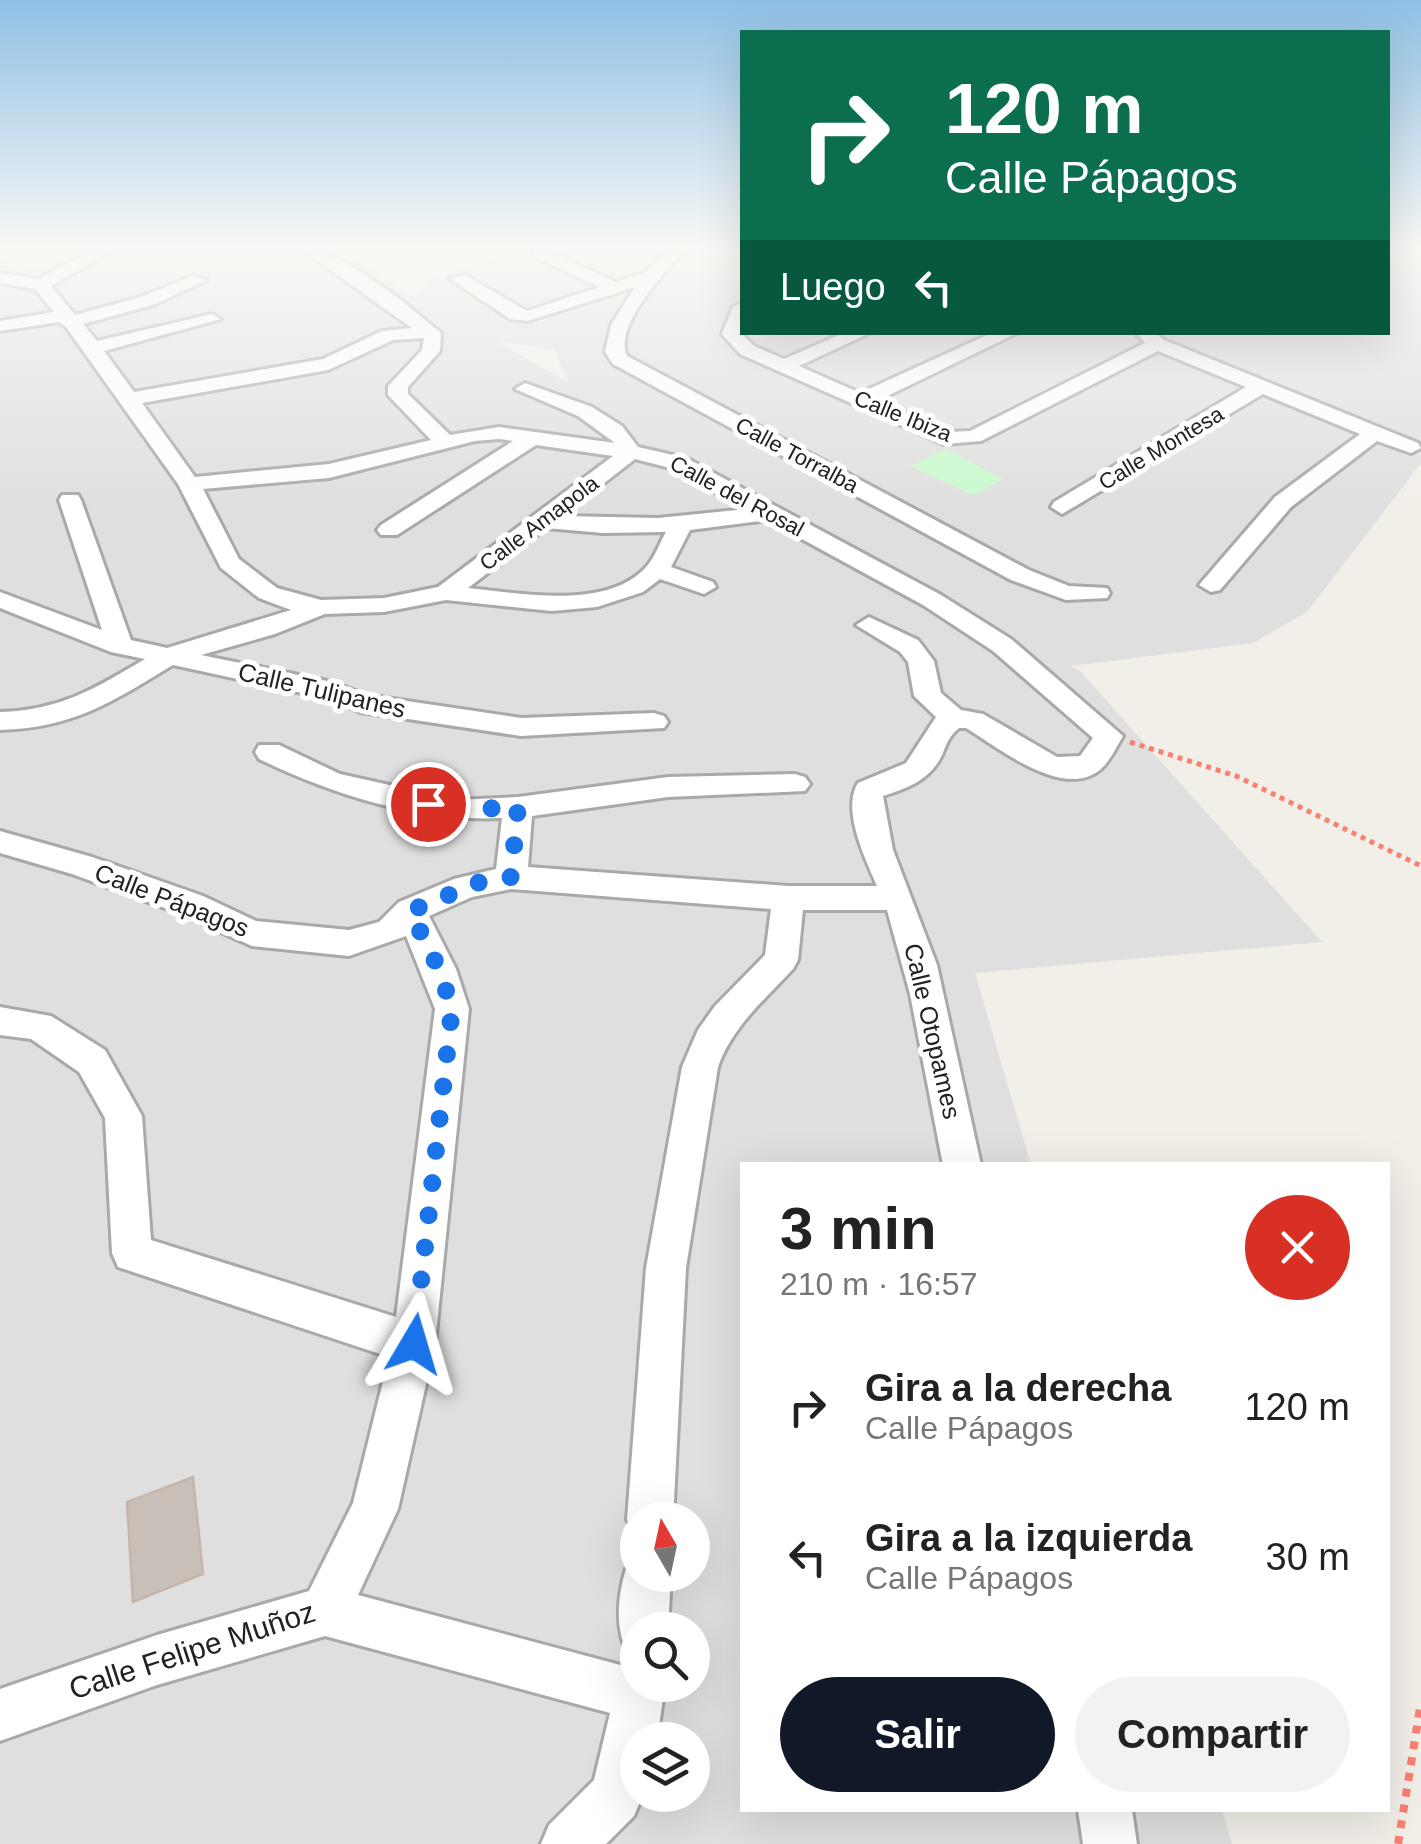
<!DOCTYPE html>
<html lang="es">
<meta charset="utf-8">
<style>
:root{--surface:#fff;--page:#f2f2f2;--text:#222;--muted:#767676;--accent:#111827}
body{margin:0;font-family:Arial,sans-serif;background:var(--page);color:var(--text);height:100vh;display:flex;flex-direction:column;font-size:38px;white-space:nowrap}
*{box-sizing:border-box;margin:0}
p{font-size:32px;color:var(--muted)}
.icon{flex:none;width:55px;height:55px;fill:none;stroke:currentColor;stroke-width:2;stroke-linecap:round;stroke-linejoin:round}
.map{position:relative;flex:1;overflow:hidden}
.drawer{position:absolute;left:740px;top:1162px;width:650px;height:650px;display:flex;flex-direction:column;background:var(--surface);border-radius:0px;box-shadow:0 10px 40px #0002}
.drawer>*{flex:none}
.banner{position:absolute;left:740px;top:30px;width:650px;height:305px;border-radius:0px;box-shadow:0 10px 40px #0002;background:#0b6e4f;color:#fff;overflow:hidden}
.needle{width:65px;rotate:351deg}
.buttons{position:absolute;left:620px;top:1502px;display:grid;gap:20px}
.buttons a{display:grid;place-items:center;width:90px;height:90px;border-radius:50%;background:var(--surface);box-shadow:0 10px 40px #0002;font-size:50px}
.pin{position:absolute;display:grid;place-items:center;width:85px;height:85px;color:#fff;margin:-42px;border:5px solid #fff;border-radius:50%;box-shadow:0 2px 10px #0007}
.me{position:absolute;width:110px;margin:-55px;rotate:7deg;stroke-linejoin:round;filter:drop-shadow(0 0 8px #0008)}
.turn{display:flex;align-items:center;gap:35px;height:210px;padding:0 40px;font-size:45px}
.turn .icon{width:130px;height:130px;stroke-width:2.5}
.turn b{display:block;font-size:70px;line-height:85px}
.then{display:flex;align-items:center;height:95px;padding:0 40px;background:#0003;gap:20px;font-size:38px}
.round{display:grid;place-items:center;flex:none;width:105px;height:105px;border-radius:52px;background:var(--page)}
.summary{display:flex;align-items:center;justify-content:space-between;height:170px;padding:0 40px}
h1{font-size:60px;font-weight:800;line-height:75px}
.action{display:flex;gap:20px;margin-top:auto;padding:20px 40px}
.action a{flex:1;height:115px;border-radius:60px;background:var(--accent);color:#fff;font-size:40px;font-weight:800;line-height:115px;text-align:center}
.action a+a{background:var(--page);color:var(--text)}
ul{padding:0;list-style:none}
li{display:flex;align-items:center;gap:30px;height:150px;padding:0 40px}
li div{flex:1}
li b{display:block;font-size:38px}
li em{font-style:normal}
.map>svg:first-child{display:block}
.residential{fill:#e0dfdf;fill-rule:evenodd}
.park{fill:#c8facc}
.building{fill:#c7bfb8;stroke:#c4b6ab;stroke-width:2.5}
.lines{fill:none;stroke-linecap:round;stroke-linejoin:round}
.minor-casing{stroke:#a9a9a9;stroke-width:6}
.path-far1{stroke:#fa8072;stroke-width:5;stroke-dasharray:5 5;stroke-linecap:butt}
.path{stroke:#fa8072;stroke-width:8;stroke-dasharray:8 8;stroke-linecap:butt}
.minor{fill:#fff;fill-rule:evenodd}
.route{stroke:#1a73e8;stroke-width:18;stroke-dasharray:0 32.4}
.labels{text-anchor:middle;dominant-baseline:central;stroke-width:10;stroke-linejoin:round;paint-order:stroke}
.far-street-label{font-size:22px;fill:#222;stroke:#fff}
.street-label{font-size:25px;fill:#222;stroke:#fff}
.near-street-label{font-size:30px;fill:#222;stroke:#fff}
</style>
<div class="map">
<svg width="1421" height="1844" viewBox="0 0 1421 1844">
<rect width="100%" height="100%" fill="#f2efe9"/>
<path class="residential" d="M106,249H336L413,295L436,277L525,249H742V332H1388V249H1421V463L1307,612L1253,643L1071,666L1081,672L1322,942L975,973L1031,1165H742V1810H1222L1232,1844H0V260L41,268ZM496,341L554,350L568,381L567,382ZM638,1520H692V1575H638ZM638,1630H692V1685H638ZM638,1740H692V1795H638Z"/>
<polygon class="park" points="946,449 1003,479 973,495 910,466"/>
<polygon class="building" points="193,1477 203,1574 133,1602 127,1502"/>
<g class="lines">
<defs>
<g id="minor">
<path d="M95,249H115L51,286L75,315L141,297L192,276L207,280L153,305L83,324L97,341L212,314L221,319L104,351L134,392L323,359L382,331L412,328L301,249C343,249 408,306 441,333L440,351L408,387V394L450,435L499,427L615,443L578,416L515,389L525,383L592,407L622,426L638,447L686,458L941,595L1011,639L1123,736C1117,746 1110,761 1101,769C1064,801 999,748 966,728H959C949,736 947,743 942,755C930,780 908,788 883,796L893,850L937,965L981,1165H943L910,994L887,910H803L798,960L793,969C764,1000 732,1027 718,1067L686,1268L673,1520H638V1538L627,1520L646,1268L682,1067L698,1030L715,1006L765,955L771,909L511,889L472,897L429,916L456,969L469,1009L435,1344L398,1509L358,1595L624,1666L638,1661V1685H665L657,1740H638V1795L642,1797L634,1816L606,1844H541L549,1825L594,1780L610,1713L325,1636L157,1685L0,1741V1689L157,1635L309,1591L353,1503L389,1357L118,1267L112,1253L105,1118L79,1072L31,1039L0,1035V1007L51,1016L105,1050L142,1116L151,1240L396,1317L435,1009L406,936L349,956L252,946L181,914L72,874L0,853V831L92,857L203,896L256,921L349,930L379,922L399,902L454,879L496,869L502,818C418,822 334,795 259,759L255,752L259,745H279L340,774L457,800L518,797L668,777L795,774L805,777L810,784L805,791L668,797L532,816L528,867L788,886H877C866,860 841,810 858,783L906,763L936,717L914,696L908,662L900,652L856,625L869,617L918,640L934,661L941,693L961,710L983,714L1057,757L1080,756L1093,738L993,651L923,605L767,520L690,530L671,567L713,582L716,587L704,594L660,579L643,592L597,607L552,611L446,600L384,612L325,614L275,634L201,655L332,682L366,695L521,718L654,713L664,716L668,722L664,728L521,736L361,712L325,698L173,665C112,702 73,728 0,730V712C61,710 94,689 145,659L111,652L0,608V592L102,630L59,500L62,495H78L81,500L131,640L167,648L291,610L259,598L221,568L178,484L66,327L59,322L0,331V321L54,312L35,289L0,283V273L39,279ZM424,338L422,350L388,386V395L431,440L329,464L195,477L142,403L328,370L393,340ZM499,439L513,441L381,525L377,530L381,535H397L536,445L613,456L438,587L384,598L321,600L277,588L239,559L203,489L329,478L475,441ZM635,459L670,468L747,509L658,518L562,516ZM546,528L603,533L666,532C660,542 655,557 647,566C608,611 519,593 468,588Z"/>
<path d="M668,249H685C666,273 613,324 627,356L1029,570L1069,586L1107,588L1110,593L1107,598L1066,600L1011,580L613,364L605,352L611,325L635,287L528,321L510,319L450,279L465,275L527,311L600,287L533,256V250H545L616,282L647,272Z"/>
<polygon points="1398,249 1421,249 1421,259"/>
<polygon points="742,302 741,333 754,346 784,359 846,332 872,332 799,366 860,393 994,332 1019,332 877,401 947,432 970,431 1145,343 1135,332 1155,332 1164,340 1418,443 1421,448 1411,453 1377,441 1291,507 1220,590 1211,592 1199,585 1275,497 1360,434 1263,394 1062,514 1051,507 1054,502 1246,387 1158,351 981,441 944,444 740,354 722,334 733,307"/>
<path d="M638,1555V1575H671L668,1630H638V1652L625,1648C614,1620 619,1585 630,1558Z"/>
<polygon points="1078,1810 1132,1810 1137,1844 1083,1844"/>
</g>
</defs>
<use href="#minor" class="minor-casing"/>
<polyline class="path-far1" points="1130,742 1236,776 1421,866"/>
<polyline class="path" points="1398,1844 1421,1702"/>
<use href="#minor" class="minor"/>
</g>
<linearGradient id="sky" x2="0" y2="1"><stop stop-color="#8fc0e4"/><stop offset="0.49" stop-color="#f9f8f5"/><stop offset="1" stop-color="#f9f8f5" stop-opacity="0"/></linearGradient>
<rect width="1421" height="507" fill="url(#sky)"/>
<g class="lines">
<polyline class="route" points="414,1344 452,1009 439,969 410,911 480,882 511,877 518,807 458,810 428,804"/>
</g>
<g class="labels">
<g class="far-street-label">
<text transform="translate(903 416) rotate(22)">Calle Ibiza</text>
<text transform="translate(1161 448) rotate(-31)">Calle Montesa</text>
<text transform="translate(797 455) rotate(28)">Calle Torralba</text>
<text transform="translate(737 496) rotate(28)">Calle del Rosal</text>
<text transform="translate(539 523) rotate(-37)">Calle Amapola</text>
</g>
<g class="street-label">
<text transform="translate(322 690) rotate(13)">Calle Tulipanes</text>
<text transform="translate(172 900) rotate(21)">Calle Pápagos</text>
<text transform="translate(933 1031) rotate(77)">Calle Otopames</text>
</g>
<g class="near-street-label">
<text transform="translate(192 1650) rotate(-18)">Calle Felipe Muñoz</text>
</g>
</g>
</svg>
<div class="buttons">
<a><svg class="needle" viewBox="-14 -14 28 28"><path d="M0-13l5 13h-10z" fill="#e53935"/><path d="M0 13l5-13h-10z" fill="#767676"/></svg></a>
<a><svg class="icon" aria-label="search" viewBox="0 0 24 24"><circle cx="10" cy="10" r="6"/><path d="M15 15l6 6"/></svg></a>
<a><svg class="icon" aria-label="layers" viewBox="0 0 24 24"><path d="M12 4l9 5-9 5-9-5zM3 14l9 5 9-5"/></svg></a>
</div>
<div class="pin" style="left:428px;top:804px;background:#d93025"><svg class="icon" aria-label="arrive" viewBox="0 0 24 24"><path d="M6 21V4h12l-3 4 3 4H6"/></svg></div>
<svg class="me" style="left:414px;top:1344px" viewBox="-20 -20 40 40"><path d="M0-17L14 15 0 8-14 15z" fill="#1a73e8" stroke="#fff" stroke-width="4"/></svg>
<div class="banner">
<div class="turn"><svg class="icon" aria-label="right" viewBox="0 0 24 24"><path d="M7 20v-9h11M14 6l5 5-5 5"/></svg><div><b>120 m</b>Calle Pápagos</div></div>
<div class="then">Luego<svg class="icon" aria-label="left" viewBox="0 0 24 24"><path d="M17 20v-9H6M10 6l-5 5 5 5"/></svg></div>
</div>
<section class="drawer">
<div class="summary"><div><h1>3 min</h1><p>210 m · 16:57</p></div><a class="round" style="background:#d93025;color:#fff"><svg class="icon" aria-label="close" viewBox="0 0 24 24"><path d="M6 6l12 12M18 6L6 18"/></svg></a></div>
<ul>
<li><svg class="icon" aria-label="right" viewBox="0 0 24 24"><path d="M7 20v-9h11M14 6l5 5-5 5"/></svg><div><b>Gira a la derecha</b><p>Calle Pápagos</p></div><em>120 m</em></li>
<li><svg class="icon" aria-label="left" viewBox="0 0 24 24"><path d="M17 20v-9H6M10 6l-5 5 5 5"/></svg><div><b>Gira a la izquierda</b><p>Calle Pápagos</p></div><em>30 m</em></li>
</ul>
<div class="action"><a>Salir</a><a>Compartir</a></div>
</section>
</div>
